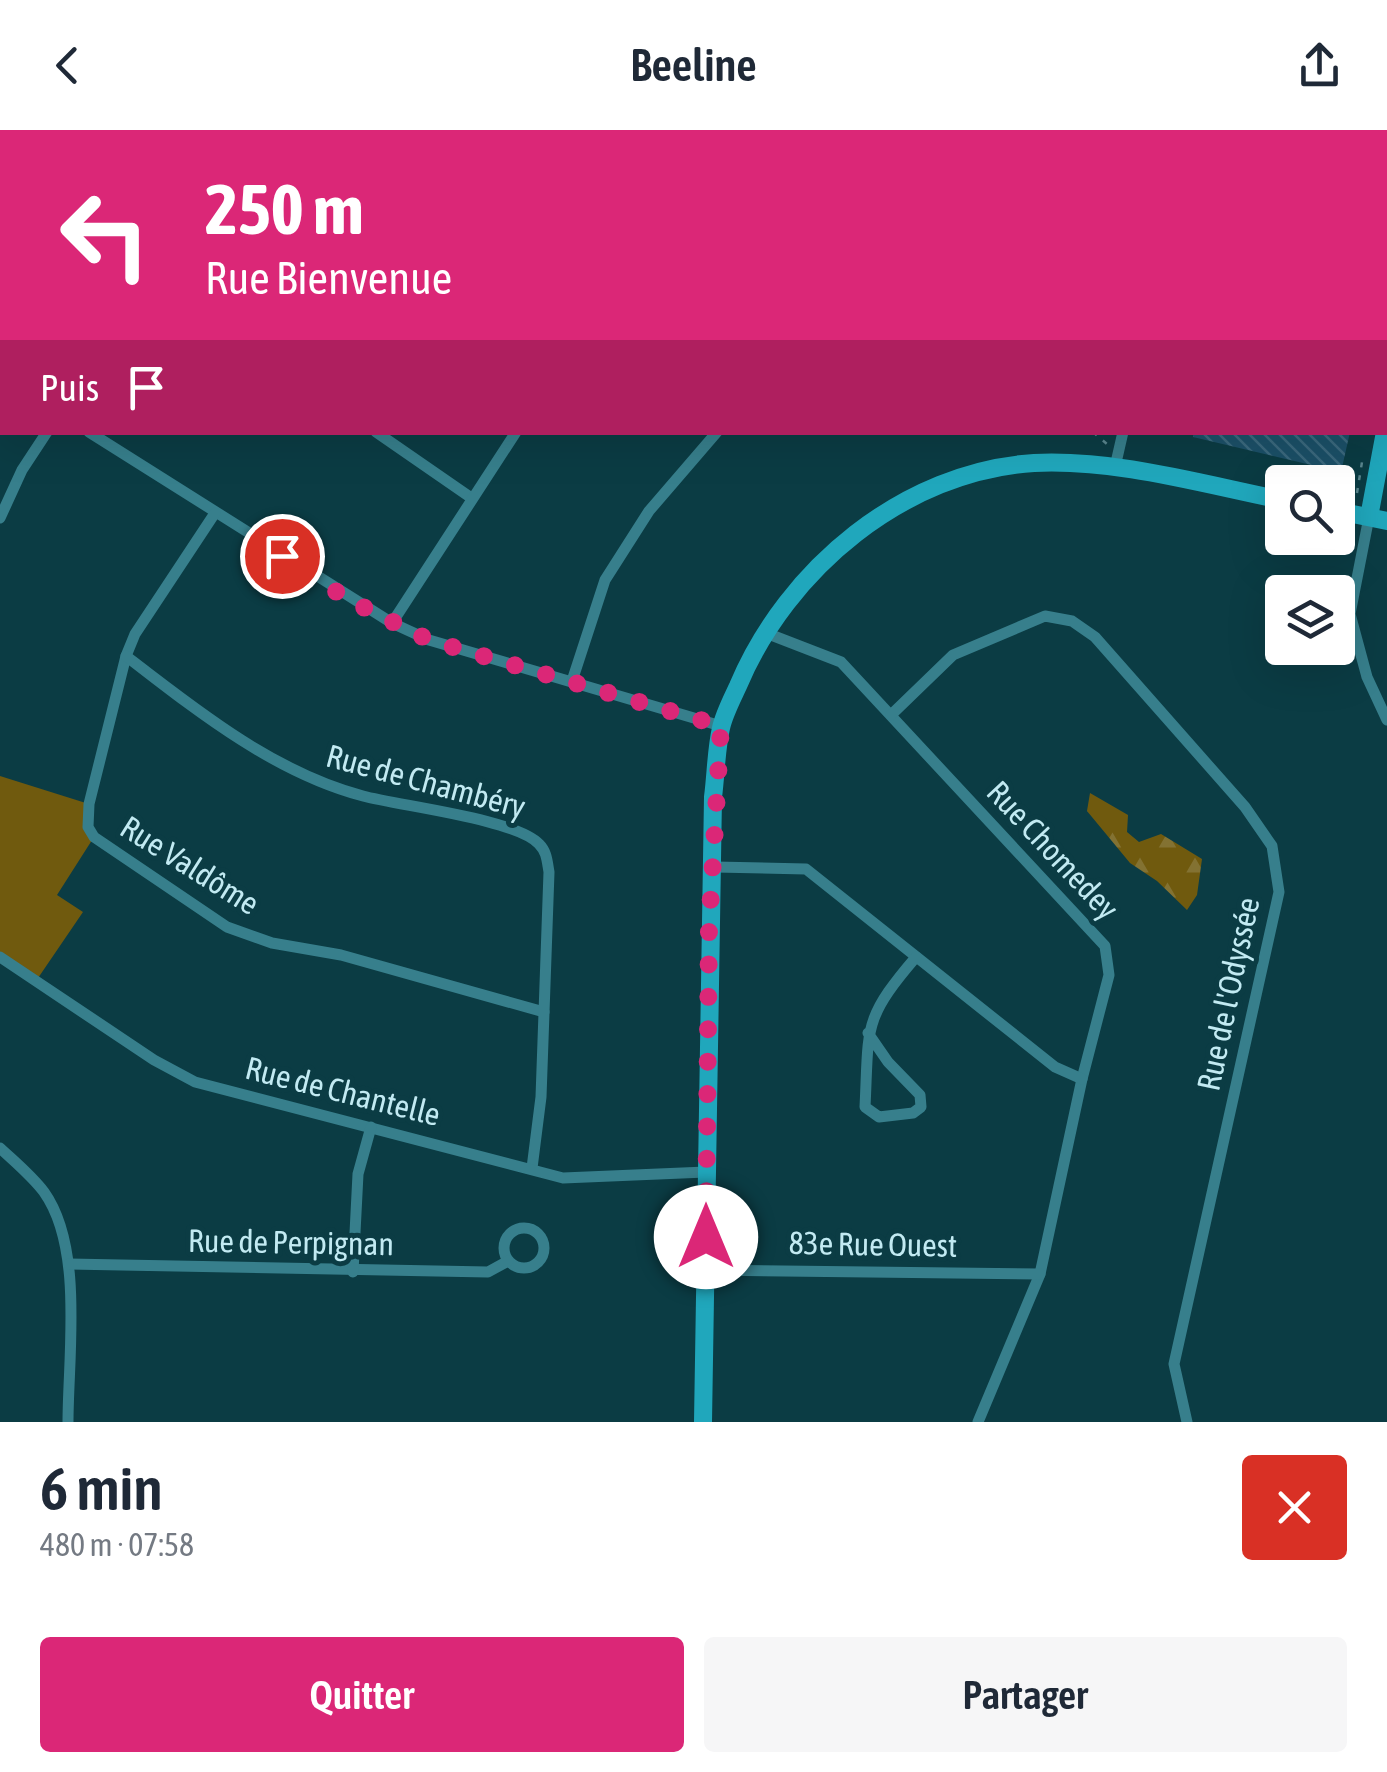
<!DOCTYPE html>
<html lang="fr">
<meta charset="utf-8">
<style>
:root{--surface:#fff;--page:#f6f6f7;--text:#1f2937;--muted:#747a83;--accent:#db2777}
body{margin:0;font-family:"Asap Condensed",sans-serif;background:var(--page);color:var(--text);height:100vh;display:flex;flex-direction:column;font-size:38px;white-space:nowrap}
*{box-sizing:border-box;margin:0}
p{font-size:32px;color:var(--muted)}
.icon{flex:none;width:55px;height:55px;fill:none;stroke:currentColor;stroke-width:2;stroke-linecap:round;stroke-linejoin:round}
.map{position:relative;height:1292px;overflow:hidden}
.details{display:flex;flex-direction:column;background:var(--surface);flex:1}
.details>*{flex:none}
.guide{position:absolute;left:0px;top:0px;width:1388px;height:305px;box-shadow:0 10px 40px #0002;background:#db2777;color:#fff;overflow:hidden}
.buttons{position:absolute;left:1265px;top:335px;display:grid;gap:20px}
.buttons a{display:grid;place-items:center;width:90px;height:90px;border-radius:10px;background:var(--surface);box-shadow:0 10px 40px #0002;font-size:50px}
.pin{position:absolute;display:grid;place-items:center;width:85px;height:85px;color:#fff;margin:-42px;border:5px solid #fff;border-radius:50%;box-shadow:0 2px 10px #0007}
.me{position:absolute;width:110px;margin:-55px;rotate:0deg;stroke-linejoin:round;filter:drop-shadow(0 0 8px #0008)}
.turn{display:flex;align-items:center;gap:35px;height:210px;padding:0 40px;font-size:45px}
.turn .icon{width:130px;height:130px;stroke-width:2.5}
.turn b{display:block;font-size:70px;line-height:85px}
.then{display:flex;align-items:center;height:95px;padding:0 40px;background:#0003;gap:20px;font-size:38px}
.round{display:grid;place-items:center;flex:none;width:105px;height:105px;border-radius:10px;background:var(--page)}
.headline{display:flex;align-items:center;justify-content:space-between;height:170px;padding:0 40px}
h1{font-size:60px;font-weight:600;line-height:75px}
.action{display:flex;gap:20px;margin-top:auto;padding:20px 40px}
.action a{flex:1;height:115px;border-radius:10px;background:var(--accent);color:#fff;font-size:40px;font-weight:600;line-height:115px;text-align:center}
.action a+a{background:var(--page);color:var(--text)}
header{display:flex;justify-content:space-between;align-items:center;height:130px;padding:0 40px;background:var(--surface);font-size:45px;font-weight:600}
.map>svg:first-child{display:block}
.forest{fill:url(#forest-firs)}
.green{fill:#705a0e}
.building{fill:url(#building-back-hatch)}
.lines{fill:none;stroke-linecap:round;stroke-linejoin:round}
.path{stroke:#5a878f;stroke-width:2.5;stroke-dasharray:5 8;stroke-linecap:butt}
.street{stroke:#377f8c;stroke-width:11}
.secondary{stroke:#20a7bc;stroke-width:18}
.route{stroke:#db2777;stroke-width:18;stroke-dasharray:0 32.4}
.labels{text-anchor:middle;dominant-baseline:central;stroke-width:10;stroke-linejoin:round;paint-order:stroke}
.street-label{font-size:32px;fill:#c2eaf2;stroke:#0b3c44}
</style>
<header><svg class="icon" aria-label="back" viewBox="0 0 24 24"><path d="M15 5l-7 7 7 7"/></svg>Beeline<svg class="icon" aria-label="share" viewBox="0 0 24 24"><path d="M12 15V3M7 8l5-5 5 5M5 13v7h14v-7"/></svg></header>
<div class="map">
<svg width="1387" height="1292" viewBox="0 0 1387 1292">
<defs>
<pattern id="forest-firs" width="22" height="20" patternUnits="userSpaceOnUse" patternTransform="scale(2.5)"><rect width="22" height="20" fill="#705a0e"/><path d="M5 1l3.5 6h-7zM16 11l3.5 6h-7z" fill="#837232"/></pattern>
<pattern id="building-back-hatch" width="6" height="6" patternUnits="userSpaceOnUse" patternTransform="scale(2.5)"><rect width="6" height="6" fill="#1c5169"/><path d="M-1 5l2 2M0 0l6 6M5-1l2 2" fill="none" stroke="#3b6a7f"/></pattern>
</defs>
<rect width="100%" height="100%" fill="#0b3c44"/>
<polygon class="forest" points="1090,663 1128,685 1127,702 1139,712 1161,704 1202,729 1197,765 1187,780 1157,751 1130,733 1087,681"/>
<polygon class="green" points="0,646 89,674 94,707 57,765 83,782 36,851 0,827"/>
<polygon class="building" points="1193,302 1350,302 1341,342 1193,307"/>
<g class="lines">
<g class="path">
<polyline points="714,0 715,2"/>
<polyline points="903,0 904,2"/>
<polyline points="1286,0 1287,2"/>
<polyline points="1025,2 1030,0"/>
<polyline points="1205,2 1212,0"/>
<polyline points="1093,302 1107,314"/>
<polyline points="1357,363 1362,332"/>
</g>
<g class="street">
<polyline points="1057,0 1058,2"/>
<polyline points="124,2 125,0"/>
<polyline points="290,2 291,0"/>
<polyline points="562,2 564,0"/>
<polyline points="0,69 2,70"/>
<polyline points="0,247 2,249"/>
<polyline points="89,302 392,493 429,510 721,596"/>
<polyline points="376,302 470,367"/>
<polyline points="1115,337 1123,302"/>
<polyline points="215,383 135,504 126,526 89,674 88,697 94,707 227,797 272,813 341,825 544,882"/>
<polyline points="1369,387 1350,484 1367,547 1387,590"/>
<polyline points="0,388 22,340 47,302"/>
<polyline points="392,493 516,302"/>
<polyline points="766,503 841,532 1105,816 1109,845 1082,949 1040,1144 978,1292"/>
<path d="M126,526C197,581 275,643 363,666C400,676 516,689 539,714C547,722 547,731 549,742L541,967L532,1038"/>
<polyline points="572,551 605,450 649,381 717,302"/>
<polyline points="891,585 953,525 1045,486 1072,491 1095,507 1245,677 1272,716 1279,762 1174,1234 1187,1292"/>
<polyline points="715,737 806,739 1055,937 1082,949"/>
<polyline points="0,827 154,930 195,952 563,1048 706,1042"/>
<path d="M868,903L888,932L920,965L921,977L913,983L879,987L865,977C869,897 862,890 916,827"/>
<path d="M0,1018C15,1032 32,1046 44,1062C84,1118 68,1226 68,1292"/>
<circle cx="524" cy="1118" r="20"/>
<polyline points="69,1134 488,1142 508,1131"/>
<polyline points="706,1140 1040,1144"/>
<polyline points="353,1142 358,1044 371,997"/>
</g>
<g class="secondary">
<polyline points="1306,0 1306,2"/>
<polyline points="1385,242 1387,252"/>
<polyline points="1385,298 1387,278"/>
<polyline points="1338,381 1387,391"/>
<polyline points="1369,387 1385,302"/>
<path d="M703,1292L713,667C716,644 716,620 721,598C724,584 732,569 738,556C787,439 904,341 1034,333C1117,329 1202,354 1282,370"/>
</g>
</g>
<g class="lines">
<polyline class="route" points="282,426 349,470 429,510 721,596 709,798 706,1107"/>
</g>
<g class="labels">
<g class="street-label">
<text transform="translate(426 651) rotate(15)">Rue de Chambéry</text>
<text transform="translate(1053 720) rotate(47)">Rue Chomedey</text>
<text transform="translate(190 735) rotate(32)">Rue Valdôme</text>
<text transform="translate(1228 864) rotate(-78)">Rue de l'Odyssée</text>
<text transform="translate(343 961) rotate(14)">Rue de Chantelle</text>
<text transform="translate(291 1112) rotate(1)">Rue de Perpignan</text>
<text transform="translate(873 1114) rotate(1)">83e Rue Ouest</text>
</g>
</g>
</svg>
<div class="buttons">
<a><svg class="icon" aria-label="search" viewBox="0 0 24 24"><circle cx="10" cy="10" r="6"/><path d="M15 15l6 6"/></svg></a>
<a><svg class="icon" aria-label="layers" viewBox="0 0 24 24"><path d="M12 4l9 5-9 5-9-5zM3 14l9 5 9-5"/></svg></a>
</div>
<div class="pin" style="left:282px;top:426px;background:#d93025"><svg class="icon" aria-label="arrive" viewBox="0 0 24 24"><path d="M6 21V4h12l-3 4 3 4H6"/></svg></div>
<svg class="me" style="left:706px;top:1107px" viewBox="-20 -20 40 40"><circle r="19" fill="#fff"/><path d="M0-13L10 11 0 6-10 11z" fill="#db2777"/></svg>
<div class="guide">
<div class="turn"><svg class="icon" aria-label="left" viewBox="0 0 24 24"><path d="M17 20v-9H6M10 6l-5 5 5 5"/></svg><div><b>250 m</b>Rue Bienvenue</div></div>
<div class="then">Puis<svg class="icon" aria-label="arrive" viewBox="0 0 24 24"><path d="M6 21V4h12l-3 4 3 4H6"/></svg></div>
</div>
</div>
<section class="details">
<div class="headline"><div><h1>6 min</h1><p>480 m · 07:58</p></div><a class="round" style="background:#d93025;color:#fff"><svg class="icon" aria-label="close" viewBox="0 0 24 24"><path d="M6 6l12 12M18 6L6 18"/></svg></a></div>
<div class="action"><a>Quitter</a><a>Partager</a></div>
</section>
